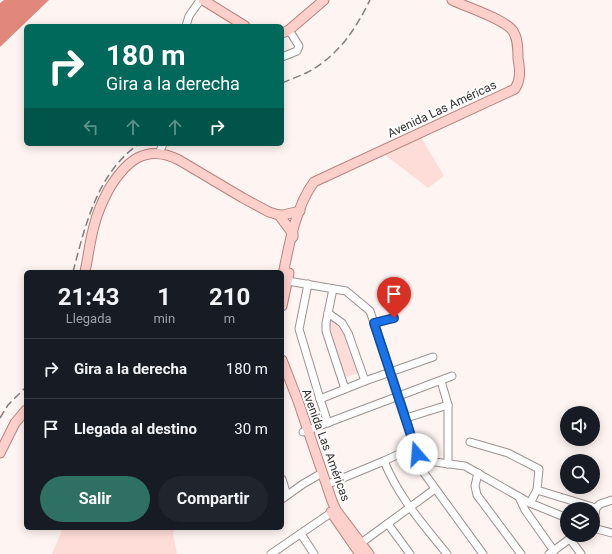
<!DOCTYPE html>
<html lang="es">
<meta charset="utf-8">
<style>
:root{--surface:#171b24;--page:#20242c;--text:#f1f3f6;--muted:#9ea1a6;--line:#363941;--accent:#2e7163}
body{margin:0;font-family:Roboto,sans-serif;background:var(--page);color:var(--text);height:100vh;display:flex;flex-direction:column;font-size:15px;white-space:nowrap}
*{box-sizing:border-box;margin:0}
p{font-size:13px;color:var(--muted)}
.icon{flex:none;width:22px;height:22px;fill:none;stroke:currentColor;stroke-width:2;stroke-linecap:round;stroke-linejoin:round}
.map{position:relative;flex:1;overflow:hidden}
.panel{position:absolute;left:24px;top:270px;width:260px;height:260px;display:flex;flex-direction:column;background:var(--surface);border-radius:6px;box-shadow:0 2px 10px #0003}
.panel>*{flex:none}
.hud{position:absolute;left:24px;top:24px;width:260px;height:122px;border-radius:6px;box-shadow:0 2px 10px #0003;background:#00695c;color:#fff;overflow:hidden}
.tools{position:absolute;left:560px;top:406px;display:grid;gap:8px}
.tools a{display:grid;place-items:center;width:40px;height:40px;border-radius:50%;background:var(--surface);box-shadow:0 2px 10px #0003;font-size:20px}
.pin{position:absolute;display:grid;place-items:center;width:34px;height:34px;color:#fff;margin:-41px -17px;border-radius:50% 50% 50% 0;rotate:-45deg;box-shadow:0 0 4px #0007}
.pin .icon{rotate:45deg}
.me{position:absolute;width:44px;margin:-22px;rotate:342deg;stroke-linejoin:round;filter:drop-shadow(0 0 3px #0008)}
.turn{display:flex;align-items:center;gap:14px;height:84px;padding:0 16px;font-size:18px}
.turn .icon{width:52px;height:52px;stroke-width:2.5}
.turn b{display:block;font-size:28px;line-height:34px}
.lanes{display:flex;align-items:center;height:38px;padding:0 16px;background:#0003;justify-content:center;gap:20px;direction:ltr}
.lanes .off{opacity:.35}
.eta{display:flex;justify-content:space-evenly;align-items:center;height:68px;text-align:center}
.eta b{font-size:24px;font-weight:700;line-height:28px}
.primary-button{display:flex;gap:8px;margin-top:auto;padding:8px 16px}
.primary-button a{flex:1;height:46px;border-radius:24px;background:var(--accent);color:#fff;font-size:16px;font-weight:700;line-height:46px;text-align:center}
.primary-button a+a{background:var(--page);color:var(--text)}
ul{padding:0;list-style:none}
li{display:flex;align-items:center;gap:12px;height:60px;padding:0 16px;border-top:1px solid var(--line)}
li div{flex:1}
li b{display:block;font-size:15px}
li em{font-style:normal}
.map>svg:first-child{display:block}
.green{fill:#feddd8}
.water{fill:#e2877c}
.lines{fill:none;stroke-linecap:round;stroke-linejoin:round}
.minor-casing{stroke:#9c9391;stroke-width:9}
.major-casing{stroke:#b7847e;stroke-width:11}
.minor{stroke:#fff;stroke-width:7}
.major{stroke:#fed0cb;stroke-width:9}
.rail{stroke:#847e7d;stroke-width:1.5;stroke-dasharray:8 4;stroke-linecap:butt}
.route-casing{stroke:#114b97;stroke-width:10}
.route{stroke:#1a73e8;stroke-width:7}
.labels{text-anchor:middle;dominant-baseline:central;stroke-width:4;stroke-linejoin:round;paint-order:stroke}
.street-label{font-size:12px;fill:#353130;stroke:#fff}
</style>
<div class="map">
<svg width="612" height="554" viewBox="0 0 612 554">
<rect width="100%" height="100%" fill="#fef4f2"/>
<g class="green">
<polygon points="421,137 444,176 428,188 384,154"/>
<polygon points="330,316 341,324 359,373 345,377 329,329"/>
<polygon points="63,528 175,528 173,533 177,554 52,554"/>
</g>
<polygon class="water" points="4,0 49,0 0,47 0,3"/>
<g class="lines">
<defs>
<g id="minor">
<polyline points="186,26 189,16 199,2 199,0"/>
<polyline points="282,57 297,51 299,46 289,30"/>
<polyline points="159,153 163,144"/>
<polyline points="288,281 346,291 370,311 406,418 414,447 424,473 483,554"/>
<polyline points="308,284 299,329 320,399"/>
<polyline points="333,289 326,323 326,331 345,389"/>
<polyline points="328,313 342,323 348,333 365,381"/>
<polyline points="374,323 394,318"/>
<polyline points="441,381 448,405 448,464"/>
<polyline points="406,418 448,405"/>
<polyline points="328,423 320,399 365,381 433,357"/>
<polyline points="303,432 452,376"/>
<polyline points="470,442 508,453 539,469 537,490 530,503"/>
<polyline points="419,460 465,466 530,503 567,518"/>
<path d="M384,461C399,498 423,524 447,554"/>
<polyline points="478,473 475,486 477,495 521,554"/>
<polyline points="282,479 287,495"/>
<polyline points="326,485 384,461 414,447"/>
<polyline points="537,490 596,508 593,529"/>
<polyline points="519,497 525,510 554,551"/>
<polyline points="282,499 303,484 322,473"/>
<polyline points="596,508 600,504 612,500"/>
<polyline points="388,524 410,554"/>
<polyline points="593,528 612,533"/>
<polyline points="301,534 314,554"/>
<polyline points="570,539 581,554"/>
<polyline points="357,546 435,489"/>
<polyline points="271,554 335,510"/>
<polyline points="549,554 575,535"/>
</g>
<g id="major">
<polyline points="203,0 245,26"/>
<polyline points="282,33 289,30 324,0"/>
<polyline points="279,215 293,234 293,237"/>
<path d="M85,272C88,257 90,241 94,226C97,214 103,200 109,189C126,161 146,143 179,160L243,198L269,212L279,215H283L300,211"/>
<path d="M282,280C288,250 295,207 314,182L515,89C521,79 520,70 518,58C518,49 518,39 513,31C505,19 466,7 452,0"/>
<polyline points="282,306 289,273"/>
<polyline points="282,360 298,401 332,501 336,510 369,554"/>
<polyline points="0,453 15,423 26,410"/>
<polyline points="331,512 360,554"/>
</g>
</defs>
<use href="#minor" class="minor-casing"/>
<use href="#major" class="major-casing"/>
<use href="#minor" class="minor"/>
<use href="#major" class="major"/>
<g class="rail">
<path d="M282,83C291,79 300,76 308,72C339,55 355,30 370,0"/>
<path d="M73,272C85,226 97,173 139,144"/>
<polyline points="0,418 8,405 26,387"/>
</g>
</g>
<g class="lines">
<defs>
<polyline id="route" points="394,318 374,323 417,454"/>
</defs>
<use href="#route" class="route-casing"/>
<use href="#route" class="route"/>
</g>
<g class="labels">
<g class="street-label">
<text transform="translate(442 109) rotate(-25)">Avenida Las Américas</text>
<text transform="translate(326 445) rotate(70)">Avenida Las Américas</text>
</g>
</g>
</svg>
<div class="tools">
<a><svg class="icon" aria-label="sound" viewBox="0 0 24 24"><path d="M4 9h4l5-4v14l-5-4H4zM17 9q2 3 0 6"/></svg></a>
<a><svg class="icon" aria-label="search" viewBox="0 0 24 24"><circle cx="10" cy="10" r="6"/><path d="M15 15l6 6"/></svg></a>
<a><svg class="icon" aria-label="layers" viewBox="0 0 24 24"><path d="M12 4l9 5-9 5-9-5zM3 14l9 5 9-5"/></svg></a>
</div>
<div class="pin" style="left:394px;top:318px;background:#d93025"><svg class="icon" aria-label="arrive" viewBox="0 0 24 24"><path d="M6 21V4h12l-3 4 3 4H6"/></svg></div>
<svg class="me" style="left:417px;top:454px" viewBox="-20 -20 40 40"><circle r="19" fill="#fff"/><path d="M0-13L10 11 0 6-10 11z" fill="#1a73e8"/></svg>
<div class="hud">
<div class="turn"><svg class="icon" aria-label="right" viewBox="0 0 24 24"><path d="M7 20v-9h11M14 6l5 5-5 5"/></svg><div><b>180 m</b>Gira a la derecha</div></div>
<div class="lanes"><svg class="icon off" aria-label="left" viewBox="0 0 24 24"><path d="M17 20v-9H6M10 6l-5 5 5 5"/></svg><svg class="icon off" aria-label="ahead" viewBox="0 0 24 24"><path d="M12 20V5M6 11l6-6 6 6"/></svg><svg class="icon off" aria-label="ahead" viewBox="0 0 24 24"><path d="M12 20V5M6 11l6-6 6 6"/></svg><svg class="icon" aria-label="right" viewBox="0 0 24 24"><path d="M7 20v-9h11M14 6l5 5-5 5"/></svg></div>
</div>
<section class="panel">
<div class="eta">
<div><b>21:43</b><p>Llegada</p></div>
<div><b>1</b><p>min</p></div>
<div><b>210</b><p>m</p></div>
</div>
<ul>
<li><svg class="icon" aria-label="right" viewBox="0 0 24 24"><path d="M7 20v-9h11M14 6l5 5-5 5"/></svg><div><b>Gira a la derecha</b></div><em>180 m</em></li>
<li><svg class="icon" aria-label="arrive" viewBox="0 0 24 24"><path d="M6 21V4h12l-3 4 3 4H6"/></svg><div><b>Llegada al destino</b></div><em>30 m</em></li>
</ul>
<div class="primary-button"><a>Salir</a><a>Compartir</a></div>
</section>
</div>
